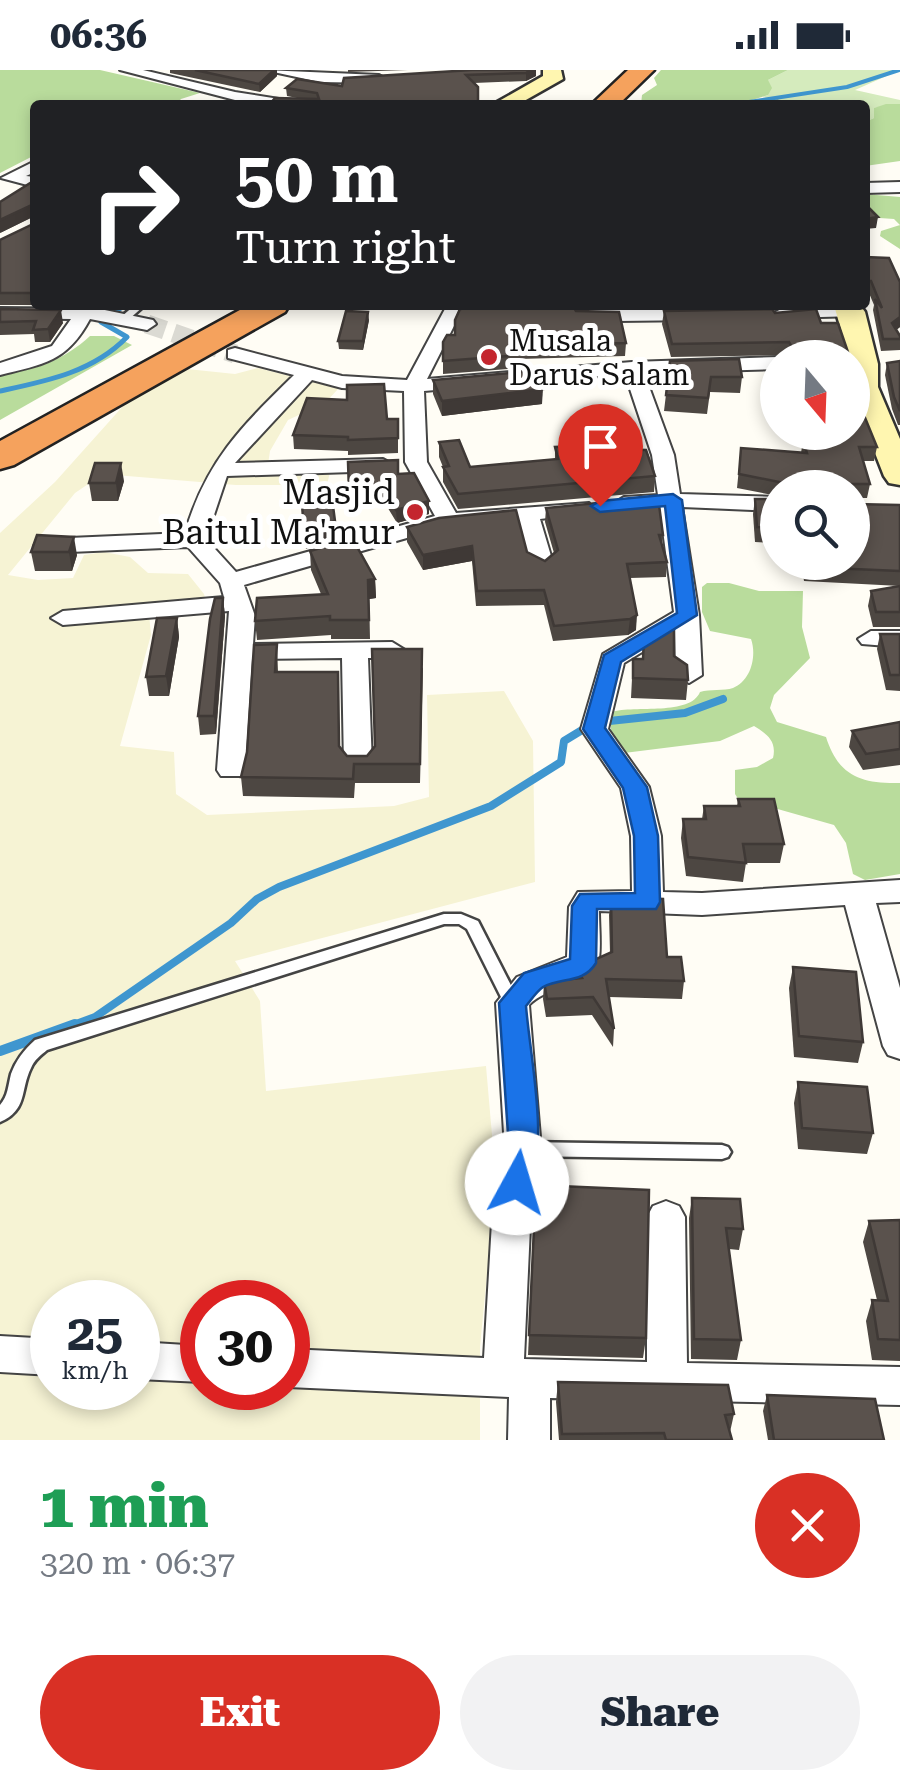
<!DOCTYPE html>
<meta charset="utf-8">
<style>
:root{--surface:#fff;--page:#f2f2f3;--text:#1f2937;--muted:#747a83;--accent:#d93025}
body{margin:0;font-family:"Roboto Serif",serif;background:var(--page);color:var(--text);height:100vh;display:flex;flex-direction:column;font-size:38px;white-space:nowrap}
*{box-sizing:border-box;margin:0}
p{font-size:32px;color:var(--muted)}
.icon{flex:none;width:55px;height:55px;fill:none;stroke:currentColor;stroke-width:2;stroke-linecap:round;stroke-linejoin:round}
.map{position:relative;height:1370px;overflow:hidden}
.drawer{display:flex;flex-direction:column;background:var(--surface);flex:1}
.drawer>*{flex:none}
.guide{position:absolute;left:30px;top:30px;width:840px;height:210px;border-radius:10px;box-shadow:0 5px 15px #0003;background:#202124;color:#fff;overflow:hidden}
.needle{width:65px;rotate:161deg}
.controls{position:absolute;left:760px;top:270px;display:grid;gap:20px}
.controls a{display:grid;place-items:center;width:110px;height:110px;border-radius:50%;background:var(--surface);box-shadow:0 5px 15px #0003;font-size:50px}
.speed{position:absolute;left:30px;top:1210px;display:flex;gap:20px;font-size:50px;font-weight:700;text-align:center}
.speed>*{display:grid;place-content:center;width:130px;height:130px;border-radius:50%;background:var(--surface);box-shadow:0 5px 15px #0003;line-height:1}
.speed small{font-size:25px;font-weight:400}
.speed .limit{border:15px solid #d22;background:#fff;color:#111}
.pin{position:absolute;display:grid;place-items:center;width:85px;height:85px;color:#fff;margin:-102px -42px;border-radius:50% 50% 50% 0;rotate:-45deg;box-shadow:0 0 10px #0007}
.pin .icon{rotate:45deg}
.me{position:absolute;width:110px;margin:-55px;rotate:6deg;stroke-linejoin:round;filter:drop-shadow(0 0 8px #0008)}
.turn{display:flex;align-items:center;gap:35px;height:210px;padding:0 40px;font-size:45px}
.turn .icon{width:130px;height:130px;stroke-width:2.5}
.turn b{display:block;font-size:70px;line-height:85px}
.round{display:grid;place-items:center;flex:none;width:105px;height:105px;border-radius:52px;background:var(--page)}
.head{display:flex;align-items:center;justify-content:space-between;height:170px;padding:0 40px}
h1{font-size:60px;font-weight:800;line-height:75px;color:#1e9e55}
.primary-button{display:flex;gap:20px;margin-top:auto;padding:20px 40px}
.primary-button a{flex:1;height:115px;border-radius:60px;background:var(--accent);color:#fff;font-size:40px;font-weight:800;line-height:115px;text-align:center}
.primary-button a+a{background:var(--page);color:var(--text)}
.status{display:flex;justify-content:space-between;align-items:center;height:70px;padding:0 50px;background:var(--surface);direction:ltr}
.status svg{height:28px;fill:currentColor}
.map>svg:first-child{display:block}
.farmland{fill:#f6f3d4;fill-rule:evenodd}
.green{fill:#d5ebbd}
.forest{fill:#b9dc9c}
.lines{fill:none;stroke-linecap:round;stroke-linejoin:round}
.stream-far3{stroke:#3f96cf;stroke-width:4}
.stream-far2{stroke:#3f96cf;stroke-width:5}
.stream-far1{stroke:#3f96cf;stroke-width:8}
.stream{stroke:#3f96cf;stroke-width:10}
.street-tunnel{stroke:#dbdad3;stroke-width:19;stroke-dasharray:19 9;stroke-linecap:butt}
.lane-casing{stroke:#444;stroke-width:5}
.street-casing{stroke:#444;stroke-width:4}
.secondary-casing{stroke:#333;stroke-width:5}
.highway-casing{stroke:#222;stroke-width:5}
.lane{fill:#fff;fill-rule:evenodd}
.street{fill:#fff;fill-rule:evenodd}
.secondary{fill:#fff6b0;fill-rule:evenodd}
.highway{fill:#f5a25d;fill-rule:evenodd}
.wall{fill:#4d4742}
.shaded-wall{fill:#3f3936}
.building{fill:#5a524d;stroke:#3f3936;stroke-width:2.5}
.route{fill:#1a73e8;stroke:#114b97;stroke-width:2.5}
.poi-dot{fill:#c4262e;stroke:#fff;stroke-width:4}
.labels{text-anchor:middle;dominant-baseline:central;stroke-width:10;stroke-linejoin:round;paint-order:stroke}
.far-poi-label{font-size:30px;fill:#111;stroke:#fff;text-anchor:start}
.poi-label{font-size:35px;fill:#111;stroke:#fff;text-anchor:end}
</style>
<div class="status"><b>06:36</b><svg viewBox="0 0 49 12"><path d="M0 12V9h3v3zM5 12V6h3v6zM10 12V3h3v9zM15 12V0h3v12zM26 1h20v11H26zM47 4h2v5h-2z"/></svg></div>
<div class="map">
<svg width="900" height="1370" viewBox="0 0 900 1370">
<rect width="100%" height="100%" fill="#fffdf5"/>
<path class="farmland" d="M258,298L339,318L325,333L288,350L270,381L267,401L330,402L327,415H236L103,404L75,423L8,505L38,510L73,508L84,485L104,482L130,487L148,503L188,504L204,524L209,541L149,544L151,565L120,676L174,682L176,724L207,745L394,736L429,727L427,625L504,621L533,671L535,812L235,891L260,931L266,1021L486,996L496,1111L480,1277V1370H0V463L55,412L124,335L187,299L235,304ZM52,1232H138V1318H52ZM202,1232H288V1318H202Z"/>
<polygon class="green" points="788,0 900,0 855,20 900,30 900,34 874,38 874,48 865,52 865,35 801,35 763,27 768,25 768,10"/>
<g class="forest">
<polygon points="0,0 100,0 200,23 181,29 176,35 35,35 35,85 0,103"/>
<polygon points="661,0 788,0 768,10 772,18 768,25 736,35 641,35 642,25 657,15 654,8"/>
<polygon points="886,34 900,34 900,91 865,96 865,52 874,48 874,38"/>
<polygon points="865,124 900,127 900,179 880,166 881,161 900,155 894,149 865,147"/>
<path d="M90,266H114L132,275L0,350V303C35,302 65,289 90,266Z"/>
<path d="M707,513H729L759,521H803L802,557L810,588L774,625L770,638L777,652L826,667C838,705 860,714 900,713V804L865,810L853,804L846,773L834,755L767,736L745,740L735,724V700L757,697L773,688C777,671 767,664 754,656L720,671L624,683L611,670V642C636,635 690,646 700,622C710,619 724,621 733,618C751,611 757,586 751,569L710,561L702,542V517Z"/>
</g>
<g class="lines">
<polyline class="stream-far3" points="729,35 847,17 899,0"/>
<path class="stream-far2" d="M0,321C47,311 93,302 127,267L101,252L125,235"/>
<g class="stream-far1">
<polyline points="600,652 685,643 723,629"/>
<polyline points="68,957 95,947 231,853 257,829 279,817 491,736 561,692 564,671 587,657"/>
</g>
<polyline class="stream" points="0,981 75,954"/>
<polyline class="street-tunnel" points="147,254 235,284"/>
<defs>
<g id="lane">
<polygon points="135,235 145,235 127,251 121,251 121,247"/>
<path d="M444,844H461L478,851L520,933L518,937L512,939L506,937L467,859L459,854H444L47,980C41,985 34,990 31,998C20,1020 28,1040 0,1052V1035C8,1026 8,1016 11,1004C16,990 24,980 35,970Z"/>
<polygon points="523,1072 722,1075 728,1077 731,1082 728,1087 722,1089 523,1086 517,1084 514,1079 517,1074"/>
</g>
<g id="street">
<polygon points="120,0 143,0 235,22 317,35 235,30"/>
<polygon points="264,0 379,5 386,9 379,13 320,12"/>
<polygon points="35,91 35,102 26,106 35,107 35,117 1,108"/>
<polygon points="900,112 900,122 865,123 865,113"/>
<path d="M482,235L700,240L709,245L700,250L617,251L548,240L458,248L427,309L632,292L778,287L779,288L778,299L644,303L674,385L680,424L778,427V441L682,437L699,545L702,605L689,613L676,605L675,562L624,593L608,659L649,717L661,766L663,822L702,823L900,810V832L876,833L900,918V989L888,985L883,976L845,835L702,845L599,841C599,857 601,874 599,889C596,913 546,916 529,935L541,1079L531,1135L524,1289L647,1292V1147L653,1136L666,1131L679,1136L685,1147L687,1293L900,1297V1335L550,1328V1370H508L509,1327L288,1317V1279L484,1288L493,1135L505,1079L496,933L517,907L567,887L569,837L578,822L632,821L631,766L621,718L581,659L603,584L674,542L660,438L624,441L613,434L624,427L658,425L652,385L625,304L424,321L427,392L456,443L589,433L592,438L589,443L540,449L554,496L550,501L542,503L530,496L518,451L438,459L244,515L255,546L253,574L392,572L405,580L392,588H368L372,695L368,701H348L344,695L342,588L252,589L245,700L241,706H221L217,700L229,541L63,555L51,548L63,541L224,527L220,513L188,477L46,483L34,476L46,469L185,463C206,391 241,357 294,305L228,288V280L235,278L342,306L407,310L445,239ZM312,310L342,318L404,321L405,392L435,446L236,502L206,469L227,406L383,401L394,395L383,389L235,393Z"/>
<polygon points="852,237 858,238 858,246 783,248 774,243 783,238"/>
<path d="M0,238L100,239L153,250L156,254L147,260L90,249C67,292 44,294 0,305V293L52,276L71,249L0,248Z"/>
<polygon points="871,561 900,561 900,577 862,574 858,569"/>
<polygon points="0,1266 52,1269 52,1305 0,1302"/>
<polygon points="138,1272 202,1276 202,1312 138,1309"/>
</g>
<g id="secondary">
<polygon points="543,0 561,0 563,9 517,35 492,35 543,6"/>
<polygon points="834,235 860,235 865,242 878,294 878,317 900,369 900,415 889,413 884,406 852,324 852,288 849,288"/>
</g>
<g id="highway">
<polygon points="628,0 654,0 618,35 591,35"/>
<polygon points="249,235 289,235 285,242 14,395 0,399 0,371"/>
</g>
</defs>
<use href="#lane" class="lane-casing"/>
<use href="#street" class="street-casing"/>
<use href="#secondary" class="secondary-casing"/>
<use href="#highway" class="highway-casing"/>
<use href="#lane" class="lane"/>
<use href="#street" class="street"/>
<use href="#secondary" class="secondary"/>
<use href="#highway" class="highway"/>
</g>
<g class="wall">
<polygon points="170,0 277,0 277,6 260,22 170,3"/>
<polygon points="348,0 408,0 348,2"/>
<polygon points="536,0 536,6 526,11 474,13 478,17 478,35 269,35 302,29 287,26 286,18 342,16"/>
<polygon points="35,110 35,235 60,235 0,235 0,170 35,153 34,146 0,163"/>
<polygon points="865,187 900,212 900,257 896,260 900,266 900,280 881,281 873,240 874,235 869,223 865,223"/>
<polygon points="660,235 749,235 660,237"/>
<polygon points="0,239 63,253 50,272 35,272 34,264 0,265"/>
<polygon points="576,241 626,273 625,286 519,289 519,294 508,294 508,299 443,304 443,272 455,265"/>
<polygon points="664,241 775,243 821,253 850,288 788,288 787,285 671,287 662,254"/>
<polygon points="369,250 363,280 339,279 338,271"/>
<polygon points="670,291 742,307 740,323 710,322 707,344 664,341"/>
<polygon points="900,291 900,355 898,355 892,339 885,305 887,293"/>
<polygon points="433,310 542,334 442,346 433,324"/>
<polygon points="387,349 398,349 398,383 348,385 348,381 294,379 293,365"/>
<polygon points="808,362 852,362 877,377 874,391 863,391 870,414 867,428 852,428 852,418 778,418 778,426 737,418 741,378 801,383 803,370 808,370"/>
<polygon points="439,372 470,397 555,390 555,377 612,379 655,406 654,422 458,439 443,412 443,397 439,387"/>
<polygon points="398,404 429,444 397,453 383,430 350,435"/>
<polygon points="124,411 118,431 92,431 89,413"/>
<polygon points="755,429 778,429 778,473 755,472 753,444"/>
<polygon points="854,434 900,435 900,516 804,511 801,492 852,492"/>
<polygon points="546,438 663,465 662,476 667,492 666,507 630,508 636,560 628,565 553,571 544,535 476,536 472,491 423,500 407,472 407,457 527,482 545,491 554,483 545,452"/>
<polygon points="37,465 77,485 72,501 35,501 31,482"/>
<polygon points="338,478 375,509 376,528 369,529 370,569 331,569 331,565 257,570 255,551 321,524 311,500 310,481"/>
<polygon points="900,516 900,557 873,557 868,536 871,521"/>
<polygon points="223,528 225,546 216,664 200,665 198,646"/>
<polygon points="177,548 179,567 169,626 149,626 146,607"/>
<polygon points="880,564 900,564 900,621 886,620 877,579"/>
<polygon points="644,567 674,586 688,610 686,630 631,628 633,589 642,589"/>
<polygon points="277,574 278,602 347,686 367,686 375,676 423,597 420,713 355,713 354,728 243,726 241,707"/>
<polygon points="900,652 900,695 863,700 849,677 852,661"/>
<polygon points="738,729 784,774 780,793 746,793 743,812 686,806 681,768 683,749 702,749 704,736 737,736"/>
<polygon points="611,827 667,887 684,911 682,929 609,927 614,959 613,977 592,945 546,947 543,929 544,912 575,909 576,898 610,883 609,845"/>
<polygon points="793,897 863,972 858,993 794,987 789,918"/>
<polygon points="798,1012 873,1063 867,1084 798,1079 794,1033"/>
<polygon points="536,1115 646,1268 643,1288 528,1285"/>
<polygon points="692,1128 743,1159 739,1180 729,1179 741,1270 737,1290 691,1289 689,1148"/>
<polygon points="900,1150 900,1291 872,1290 866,1251 872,1230 877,1230 863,1172 869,1151"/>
<polygon points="558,1312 734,1344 730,1362 732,1370 559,1370 556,1332"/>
<polygon points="767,1325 884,1370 768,1370 763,1341"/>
</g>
<g class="shaded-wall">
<polygon points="274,0 277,0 277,6 260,22 259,14"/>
<polygon points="532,0 536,0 536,6 526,11 526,3"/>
<polygon points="34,134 35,146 0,163 0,150"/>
<polygon points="878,147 876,158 865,159 865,149"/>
<polygon points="61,240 63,253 50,272 48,259"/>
<polygon points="368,242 369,250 363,280 363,271"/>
<polygon points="900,247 900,257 890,265 892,253"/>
<polygon points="543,319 542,334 442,346 442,331"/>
<polygon points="121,393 124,411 118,431 116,413"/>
<polygon points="383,417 383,430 350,435 349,422"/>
<polygon points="429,431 429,444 397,453 396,440"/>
<polygon points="335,451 336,470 306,479 304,460"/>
<polygon points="74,467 77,485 72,501 69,482"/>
<polygon points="472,476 472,491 423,500 423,485"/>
<polygon points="375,509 376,528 369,529 370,569 368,510"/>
<polygon points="223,528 225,546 216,664 214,646"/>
<polygon points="637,545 636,560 628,565 630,549"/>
<polygon points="177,548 179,567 169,626 166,606"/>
</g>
<g class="building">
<polygon points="195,0 274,0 259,14"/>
<polygon points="472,0 532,0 526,3 466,5 478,17 478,32 457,32 457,35 269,35 275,28 319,29 317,23 286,18 297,9 342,16 344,8"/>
<polygon points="778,31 786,35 733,35"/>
<polygon points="35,110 35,223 0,223 0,170 35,153 34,134 0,150 0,132"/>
<polygon points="865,134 878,147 865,149"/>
<polygon points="865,187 889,188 900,212 900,247 892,253 900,266 900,269 883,269 875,229 882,238 871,211 865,211"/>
<polygon points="506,235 572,235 576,241 619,242 626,273 517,276 519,281 508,281 508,286 443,291 443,272 447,265 455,265 455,250 460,239"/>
<polygon points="0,239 61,240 48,259 33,260 36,251 0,252"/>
<polygon points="772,239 775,243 816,239 821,253 838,253 850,288 798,288 789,272 672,274 664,241"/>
<polygon points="346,241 368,242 363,271 338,271"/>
<polygon points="739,289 742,307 711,307 708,328 666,325 670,291"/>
<polygon points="900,291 900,341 894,327 887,293"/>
<polygon points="532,301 543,319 442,331 433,310"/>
<polygon points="384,314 387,349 398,349 398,368 348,370 348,367 293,365 307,328 347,330 347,315"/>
<polygon points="852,316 877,377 859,377 870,414 852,414 852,418 784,418 784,413 739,404 741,378 807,383 803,370 810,370 810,362 852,362"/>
<polygon points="459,370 470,397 558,389 555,377 611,375 612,379 646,380 655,406 458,424 443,397 449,396 439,372"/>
<polygon points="398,390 398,404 414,403 429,431 396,440 383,417 349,422 348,392"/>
<polygon points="95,393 121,393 116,413 89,413"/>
<polygon points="331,421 335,451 304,460 301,422"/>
<polygon points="658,427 663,465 659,465 667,492 627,494 637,545 630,549 554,556 544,520 477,521 472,476 423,485 407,457 439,448 516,440 527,482 545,491 558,480 546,438"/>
<polygon points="755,429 778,429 778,458 757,457"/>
<polygon points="852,432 854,434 900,435 900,501 806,497 806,492 852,492"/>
<polygon points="37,465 74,467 69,482 31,482"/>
<polygon points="338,473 338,478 356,475 375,509 368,510 369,550 330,550 330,546 255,551 257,528 328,524 310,481"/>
<polygon points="900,516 900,542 876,542 871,521"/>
<polygon points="215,528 223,528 214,646 198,646 210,549"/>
<polygon points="157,548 177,548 166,606 146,607"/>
<polygon points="658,558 674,559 674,586 687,595 688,610 633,608 633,589 643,589 644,567"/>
<polygon points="880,564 900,564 900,605 890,605"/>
<polygon points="277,574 275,602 338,602 339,676 347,686 367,686 375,676 372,579 422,579 420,694 354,694 353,709 241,707 247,682 254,575"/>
<polygon points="900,652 900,679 866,684 852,661"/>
<polygon points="738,729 774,729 784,774 743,774 746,793 688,787 683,749 706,749 704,736 740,736"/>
<polygon points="611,827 663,829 667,887 681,887 684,911 606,909 614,959 593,927 547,929 544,912 582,908 576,898 612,882"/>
<polygon points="793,897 856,902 863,972 799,966"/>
<polygon points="798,1012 867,1017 873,1063 802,1058"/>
<polygon points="536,1115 649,1120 646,1268 529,1265"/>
<polygon points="692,1128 740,1129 743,1159 726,1158 741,1270 694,1269"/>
<polygon points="900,1150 900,1270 878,1269 872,1230 888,1231 869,1151"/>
<polygon points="558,1312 728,1315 734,1344 725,1345 732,1370 666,1370 664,1363 562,1364"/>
<polygon points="767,1325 875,1329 884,1370 774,1370"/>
</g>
<path class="route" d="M673,424L682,430L697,545L621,592L605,658L647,717L658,766L660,832L656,839H597L596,893C583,914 562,907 543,917C537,921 531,930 526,936C530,987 550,1077 528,1122L517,1126L507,1122L502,1113L509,1079L499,933L524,903L570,889L572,836L580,824L635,823L634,766L623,718L583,659L604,585L677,543L665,436L600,442L591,436L600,431Z"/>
<g class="poi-dot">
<circle cx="489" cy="287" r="10"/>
<circle cx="415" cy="442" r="10"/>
</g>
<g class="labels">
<g class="far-poi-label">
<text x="509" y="270">Musala<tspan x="509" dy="34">Darus Salam</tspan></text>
</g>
<g class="poi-label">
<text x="395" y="422">Masjid<tspan x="395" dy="40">Baitul Ma'mur</tspan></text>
</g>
</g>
</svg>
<div class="controls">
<a><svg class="needle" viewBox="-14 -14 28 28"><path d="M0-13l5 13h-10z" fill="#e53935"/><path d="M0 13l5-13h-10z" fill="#747a83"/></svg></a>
<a><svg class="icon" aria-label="search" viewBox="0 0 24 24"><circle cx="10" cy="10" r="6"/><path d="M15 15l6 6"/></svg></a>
</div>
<div class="speed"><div>25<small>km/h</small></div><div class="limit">30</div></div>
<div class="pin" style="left:600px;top:436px;background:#d93025"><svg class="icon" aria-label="arrive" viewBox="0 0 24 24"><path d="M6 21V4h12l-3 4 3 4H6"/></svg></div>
<svg class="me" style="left:517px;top:1113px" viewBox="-20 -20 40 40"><circle r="19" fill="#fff"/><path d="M0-13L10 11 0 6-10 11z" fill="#1a73e8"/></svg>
<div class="guide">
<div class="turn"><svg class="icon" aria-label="right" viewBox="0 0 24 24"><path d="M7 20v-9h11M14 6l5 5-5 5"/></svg><div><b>50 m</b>Turn right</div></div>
</div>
</div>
<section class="drawer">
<div class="head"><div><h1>1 min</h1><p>320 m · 06:37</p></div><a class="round" style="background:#d93025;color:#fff"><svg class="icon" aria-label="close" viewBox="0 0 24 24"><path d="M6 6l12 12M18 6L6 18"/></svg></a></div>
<div class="primary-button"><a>Exit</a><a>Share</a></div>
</section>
